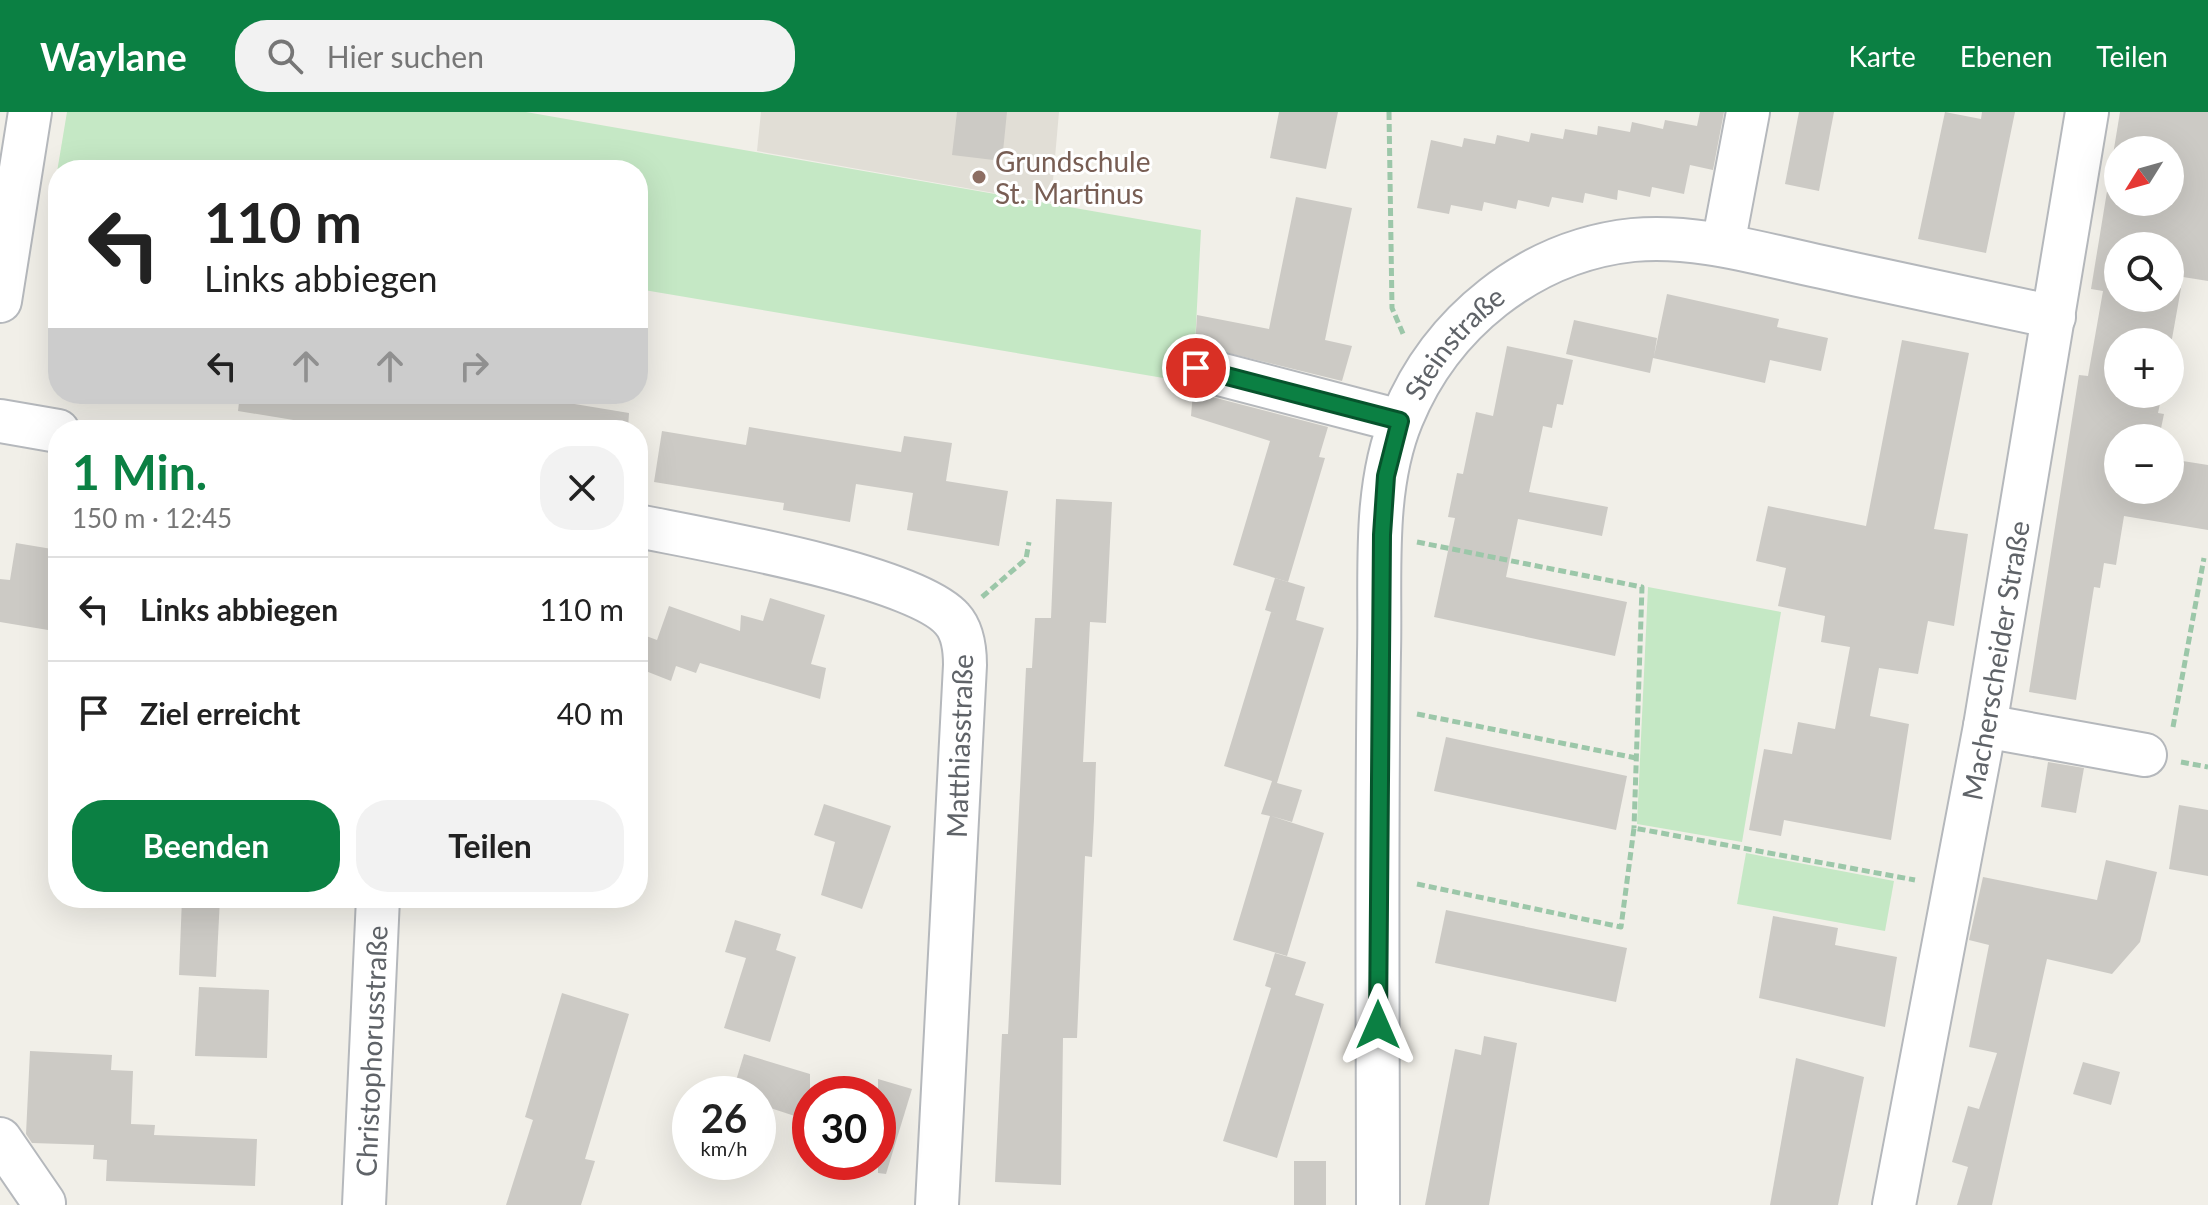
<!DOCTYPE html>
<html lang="de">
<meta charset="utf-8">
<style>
:root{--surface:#fff;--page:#f2f2f2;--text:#222;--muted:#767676;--line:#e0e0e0;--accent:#0b8043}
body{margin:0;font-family:Lato,sans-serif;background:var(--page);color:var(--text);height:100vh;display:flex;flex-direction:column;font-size:30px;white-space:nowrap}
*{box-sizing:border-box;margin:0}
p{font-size:26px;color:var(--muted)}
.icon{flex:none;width:44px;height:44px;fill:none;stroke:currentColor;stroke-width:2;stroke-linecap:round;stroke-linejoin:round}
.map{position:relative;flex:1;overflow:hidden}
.panel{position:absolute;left:48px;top:308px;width:600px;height:488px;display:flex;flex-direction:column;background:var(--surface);border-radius:32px;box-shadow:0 8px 32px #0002}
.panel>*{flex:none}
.banner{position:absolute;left:48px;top:48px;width:600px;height:244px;border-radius:32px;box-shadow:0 8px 32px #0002;background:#fff;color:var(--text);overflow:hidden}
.needle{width:52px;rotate:233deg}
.buttons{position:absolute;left:2104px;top:24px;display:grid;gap:16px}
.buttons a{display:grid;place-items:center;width:80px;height:80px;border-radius:50%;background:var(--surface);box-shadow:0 8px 32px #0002;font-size:40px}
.speed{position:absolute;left:672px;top:964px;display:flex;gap:16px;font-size:40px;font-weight:700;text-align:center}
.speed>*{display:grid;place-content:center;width:104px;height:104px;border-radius:50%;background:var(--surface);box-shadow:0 8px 32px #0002;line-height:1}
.speed small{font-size:20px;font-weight:400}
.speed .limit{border:12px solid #d22;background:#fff;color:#111}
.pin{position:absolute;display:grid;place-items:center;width:68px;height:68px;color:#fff;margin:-34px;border:4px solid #fff;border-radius:50%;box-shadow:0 2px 8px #0007}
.me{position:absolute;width:88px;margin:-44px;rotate:0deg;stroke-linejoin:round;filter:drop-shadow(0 0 6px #0008)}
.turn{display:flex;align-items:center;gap:28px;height:168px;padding:0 24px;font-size:36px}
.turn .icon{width:104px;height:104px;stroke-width:2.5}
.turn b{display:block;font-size:56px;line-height:68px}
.lanes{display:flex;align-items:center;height:76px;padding:0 24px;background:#0003;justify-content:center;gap:40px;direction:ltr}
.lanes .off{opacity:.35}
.round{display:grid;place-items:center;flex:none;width:84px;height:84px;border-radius:32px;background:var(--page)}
.overview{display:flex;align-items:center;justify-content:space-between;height:136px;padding:0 24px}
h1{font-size:48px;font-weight:700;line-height:60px;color:var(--accent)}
.cta{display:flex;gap:16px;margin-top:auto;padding:16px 24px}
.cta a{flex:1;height:92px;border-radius:32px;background:var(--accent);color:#fff;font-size:32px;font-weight:700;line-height:92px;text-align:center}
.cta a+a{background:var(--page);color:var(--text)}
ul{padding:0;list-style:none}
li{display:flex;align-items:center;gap:24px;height:104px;padding:0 24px;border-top:2px solid var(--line)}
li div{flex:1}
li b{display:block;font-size:30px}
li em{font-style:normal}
header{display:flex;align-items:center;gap:48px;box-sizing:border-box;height:112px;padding:0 40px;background:var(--accent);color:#fff}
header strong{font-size:38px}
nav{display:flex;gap:44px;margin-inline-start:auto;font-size:28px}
.search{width:560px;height:72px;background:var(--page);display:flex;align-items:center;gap:20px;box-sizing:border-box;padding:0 28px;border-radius:32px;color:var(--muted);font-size:30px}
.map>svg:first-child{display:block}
.education{fill:#e1ded6}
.green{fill:#c5e8c5}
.building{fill:#cccac5;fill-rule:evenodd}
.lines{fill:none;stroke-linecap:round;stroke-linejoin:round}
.minor-casing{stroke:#b5b8bc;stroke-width:46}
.path{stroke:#9cc7a9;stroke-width:5;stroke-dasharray:8 4;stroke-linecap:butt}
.minor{stroke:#fff;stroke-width:42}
.route-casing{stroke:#07532c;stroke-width:20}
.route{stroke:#0b8043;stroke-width:14}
.education-dot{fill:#8d6e63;stroke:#fff;stroke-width:3}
.labels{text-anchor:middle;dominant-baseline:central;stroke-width:6;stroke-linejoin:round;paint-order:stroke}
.education-label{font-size:28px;fill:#785e54;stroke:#fff;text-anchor:start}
.street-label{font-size:28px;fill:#5f6368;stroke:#fff}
</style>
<header>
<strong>Waylane</strong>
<div class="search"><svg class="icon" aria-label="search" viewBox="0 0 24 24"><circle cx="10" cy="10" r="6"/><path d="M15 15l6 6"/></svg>Hier suchen</div>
<nav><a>Karte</a><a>Ebenen</a><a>Teilen</a></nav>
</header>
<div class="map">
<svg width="2208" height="1093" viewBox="0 0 2208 1093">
<rect width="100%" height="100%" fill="#f1efe8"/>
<polygon class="education" points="761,0 1059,0 1051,91 757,39"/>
<g class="green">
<polygon points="67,0 526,0 1201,118 1193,271 638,177 638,58 58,58 58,79 54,78"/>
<polygon points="1648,475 1781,500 1742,730 1637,712"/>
<polygon points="1746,741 1894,769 1885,819 1737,792"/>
</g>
<g class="building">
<polygon points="957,0 1007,0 1002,49 952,43"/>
<polygon points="1279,0 1338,0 1326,57 1270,46"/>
<polygon points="1700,0 1724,0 1713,58 1690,53 1684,82 1652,75 1650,85 1618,78 1617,88 1585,81 1583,91 1552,85 1549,95 1518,88 1516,97 1484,90 1482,99 1451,93 1449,102 1417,96 1431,28 1462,35 1464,26 1495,32 1497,23 1529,30 1531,21 1563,27 1565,17 1597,23 1598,14 1630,20 1632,10 1663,17 1665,8 1697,14"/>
<polygon points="1799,0 1834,0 1819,79 1785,72"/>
<polygon points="1945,0 1981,7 1982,0 2015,0 1986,141 1918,127"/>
<path d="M2120,0H2208V169L2183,165L2170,238V230H2118V282H2162L2158,301L2164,302L2159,326H2118V378H2170V347L2208,353V418L2124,404L2116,453L2104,451L2100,476L2094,475L2076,588L2029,580L2079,263L2088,264L2103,179L2091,177ZM2118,38H2170V90H2118ZM2118,134H2170V186H2118Z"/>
<polygon points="1296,85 1352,96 1325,228 1352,234 1342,269 1195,233 1197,203 1269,217"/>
<polygon points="1667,182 1779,207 1777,215 1828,226 1821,259 1770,248 1765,271 1653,246 1650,261 1566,242 1574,208 1657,226 1654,244"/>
<polygon points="1902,228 1969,241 1934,417 1968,422 1954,514 1928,509 1918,562 1879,556 1870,604 1909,612 1891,728 1784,708 1781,724 1749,718 1764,637 1792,642 1798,610 1835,617 1850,535 1821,530 1825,504 1778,494 1786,456 1756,449 1768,394 1866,414"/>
<polygon points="1507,234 1573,248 1563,293 1557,292 1552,316 1543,314 1529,380 1608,395 1602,424 1518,407 1506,465 1627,490 1615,544 1434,505 1455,406 1448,405 1457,361 1463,362 1476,300 1493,304"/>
<polygon points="1193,280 1328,315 1319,345 1325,346 1288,470 1233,453 1270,329 1191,304"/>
<polygon points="240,282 514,282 629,301 628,318 354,318 238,299"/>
<polygon points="749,315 901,340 904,324 952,331 946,369 1008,379 999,434 907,418 913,381 856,372 850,410 783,398 784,391 654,370 662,319 746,333"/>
<polygon points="1056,387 1112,390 1106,511 1090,510 1083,650 1096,650 1094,707 1092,745 1085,744 1077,926 1063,926 1061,1073 995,1070 1002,922 1008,922 1026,556 1032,556 1035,506 1051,506"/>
<polygon points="16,431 58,438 54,519 0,510 0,467 10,468"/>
<polygon points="1275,466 1305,475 1296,508 1324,516 1277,671 1302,678 1292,710 1271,704 1324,721 1287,844 1233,828 1270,704 1261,702 1272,669 1224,654 1271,500 1277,502 1265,498"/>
<polygon points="770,486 825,503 811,552 826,556 820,587 700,551 696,561 676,554 671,569 638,556 638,521 657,528 669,494 740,519 741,503 763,509"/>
<polygon points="1446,625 1627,664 1616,718 1434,679"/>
<polygon points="2048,650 2084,656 2076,701 2041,695"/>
<polygon points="824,692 891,714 862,797 821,783 835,730 814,723"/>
<polygon points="2179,693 2208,698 2208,764 2169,757"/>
<polygon points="2106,748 2157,760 2140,830 2112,862 2047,847 1992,1093 1957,1093 1968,1055 1952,1050 1968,994 1979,997 1997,941 1969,935 1989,833 1969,828 1983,765 2097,788"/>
<polygon points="182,786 220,786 216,865 179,863"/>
<polygon points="1446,798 1627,836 1616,890 1435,851"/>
<polygon points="1773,804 1838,816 1835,833 1897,845 1885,915 1759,886"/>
<polygon points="735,808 781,822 776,838 796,845 770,930 724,916 746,846 725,840"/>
<polygon points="1275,841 1306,850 1295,883 1324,892 1277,1046 1223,1029 1271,876 1265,874"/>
<polygon points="199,875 269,878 267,946 195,944"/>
<polygon points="562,881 629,902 585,1047 595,1049 581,1093 506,1093 533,1008 525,1005"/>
<polygon points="1484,924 1517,931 1489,1093 1425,1093 1455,937 1481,943"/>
<polygon points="30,939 112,943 111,958 133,959 131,1012 155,1013 154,1023 257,1027 255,1074 106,1069 107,1048 93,1047 94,1033 32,1031 26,1022"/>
<polygon points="744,942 810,962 810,1009 758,992 758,982 732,982"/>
<polygon points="1796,946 1864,965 1838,1093 1770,1093"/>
<polygon points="2083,950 2120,960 2111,993 2073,982"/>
<polygon points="878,967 912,977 886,1062 878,1061"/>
<rect x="1294" y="1049" width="32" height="44"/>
</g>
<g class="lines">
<defs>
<g id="minor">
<polyline points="1723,133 1748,0"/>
<polyline points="0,189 30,0"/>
<polyline points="1196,256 1400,309"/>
<polyline points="0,309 58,319"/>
<path d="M638,414C702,427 914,463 952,507C963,519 965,537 965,553L937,1093"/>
<polyline points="1985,614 2145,643"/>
<polyline points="0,1027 44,1091"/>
<path id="s1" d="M364,1093L378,786"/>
<path id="s2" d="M1378,1093C1378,909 1376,725 1379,541C1381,466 1372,378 1402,306C1441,211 1529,139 1633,128C1696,122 1760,142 1822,155C1899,172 1976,188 2054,205"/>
<path id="s3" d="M1894,1093L1985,614L2087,0"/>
</g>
</defs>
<use href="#minor" class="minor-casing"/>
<g class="path">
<polyline points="1389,0 1392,196 1404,224"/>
<polyline points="1417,430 1642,475 1634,716"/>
<polyline points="982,485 1026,447 1029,430"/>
<polyline points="1417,602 1636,646"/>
<polyline points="2173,615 2204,446"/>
<polyline points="2181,650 2208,655"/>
<polyline points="1417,772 1621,815 1634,716 1915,768"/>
</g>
<use href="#minor" class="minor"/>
</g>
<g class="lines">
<defs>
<polyline id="route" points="1196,256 1400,309 1386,364 1382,423 1378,913"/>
</defs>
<use href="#route" class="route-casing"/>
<use href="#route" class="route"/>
</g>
<circle class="education-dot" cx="979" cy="65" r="8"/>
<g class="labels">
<g class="education-label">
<text x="995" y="49">Grundschule<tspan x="995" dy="32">St. Martinus</tspan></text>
</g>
<g class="street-label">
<text stroke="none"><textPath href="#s2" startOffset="882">Steinstraße</textPath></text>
<text stroke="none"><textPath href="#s3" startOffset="554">Macherscheider Straße</textPath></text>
<text transform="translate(959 634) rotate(-88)">Matthiasstraße</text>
<text stroke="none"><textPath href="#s1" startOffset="154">Christophorusstraße</textPath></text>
</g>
</g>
</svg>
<div class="buttons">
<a><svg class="needle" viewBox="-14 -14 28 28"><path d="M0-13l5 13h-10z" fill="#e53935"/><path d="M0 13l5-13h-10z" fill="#767676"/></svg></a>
<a><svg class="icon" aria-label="search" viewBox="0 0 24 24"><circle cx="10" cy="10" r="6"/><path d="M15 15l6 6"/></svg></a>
<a>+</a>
<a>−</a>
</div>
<div class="speed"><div>26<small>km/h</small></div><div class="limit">30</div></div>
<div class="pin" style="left:1196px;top:256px;background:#d93025"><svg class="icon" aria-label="arrive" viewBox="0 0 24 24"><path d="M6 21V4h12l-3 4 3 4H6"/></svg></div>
<svg class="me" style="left:1378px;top:913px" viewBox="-20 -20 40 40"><path d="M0-17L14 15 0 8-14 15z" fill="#0b8043" stroke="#fff" stroke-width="4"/></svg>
<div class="banner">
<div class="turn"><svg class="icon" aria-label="left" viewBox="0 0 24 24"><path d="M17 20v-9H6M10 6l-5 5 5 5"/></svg><div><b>110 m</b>Links abbiegen</div></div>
<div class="lanes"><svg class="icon" aria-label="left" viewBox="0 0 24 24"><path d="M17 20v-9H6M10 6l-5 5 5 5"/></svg><svg class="icon off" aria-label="ahead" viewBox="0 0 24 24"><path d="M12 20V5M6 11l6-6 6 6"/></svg><svg class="icon off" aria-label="ahead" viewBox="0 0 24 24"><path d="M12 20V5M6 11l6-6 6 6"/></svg><svg class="icon off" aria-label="right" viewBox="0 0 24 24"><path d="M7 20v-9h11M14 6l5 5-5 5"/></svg></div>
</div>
<section class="panel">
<div class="overview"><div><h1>1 Min.</h1><p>150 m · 12:45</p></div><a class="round"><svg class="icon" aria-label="close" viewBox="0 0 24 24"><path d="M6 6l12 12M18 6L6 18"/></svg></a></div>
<ul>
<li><svg class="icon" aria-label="left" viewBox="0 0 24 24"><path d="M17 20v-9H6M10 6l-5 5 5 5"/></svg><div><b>Links abbiegen</b></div><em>110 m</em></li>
<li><svg class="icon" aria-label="arrive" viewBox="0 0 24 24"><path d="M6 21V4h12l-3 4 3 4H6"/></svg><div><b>Ziel erreicht</b></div><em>40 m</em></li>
</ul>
<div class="cta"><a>Beenden</a><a>Teilen</a></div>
</section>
</div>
